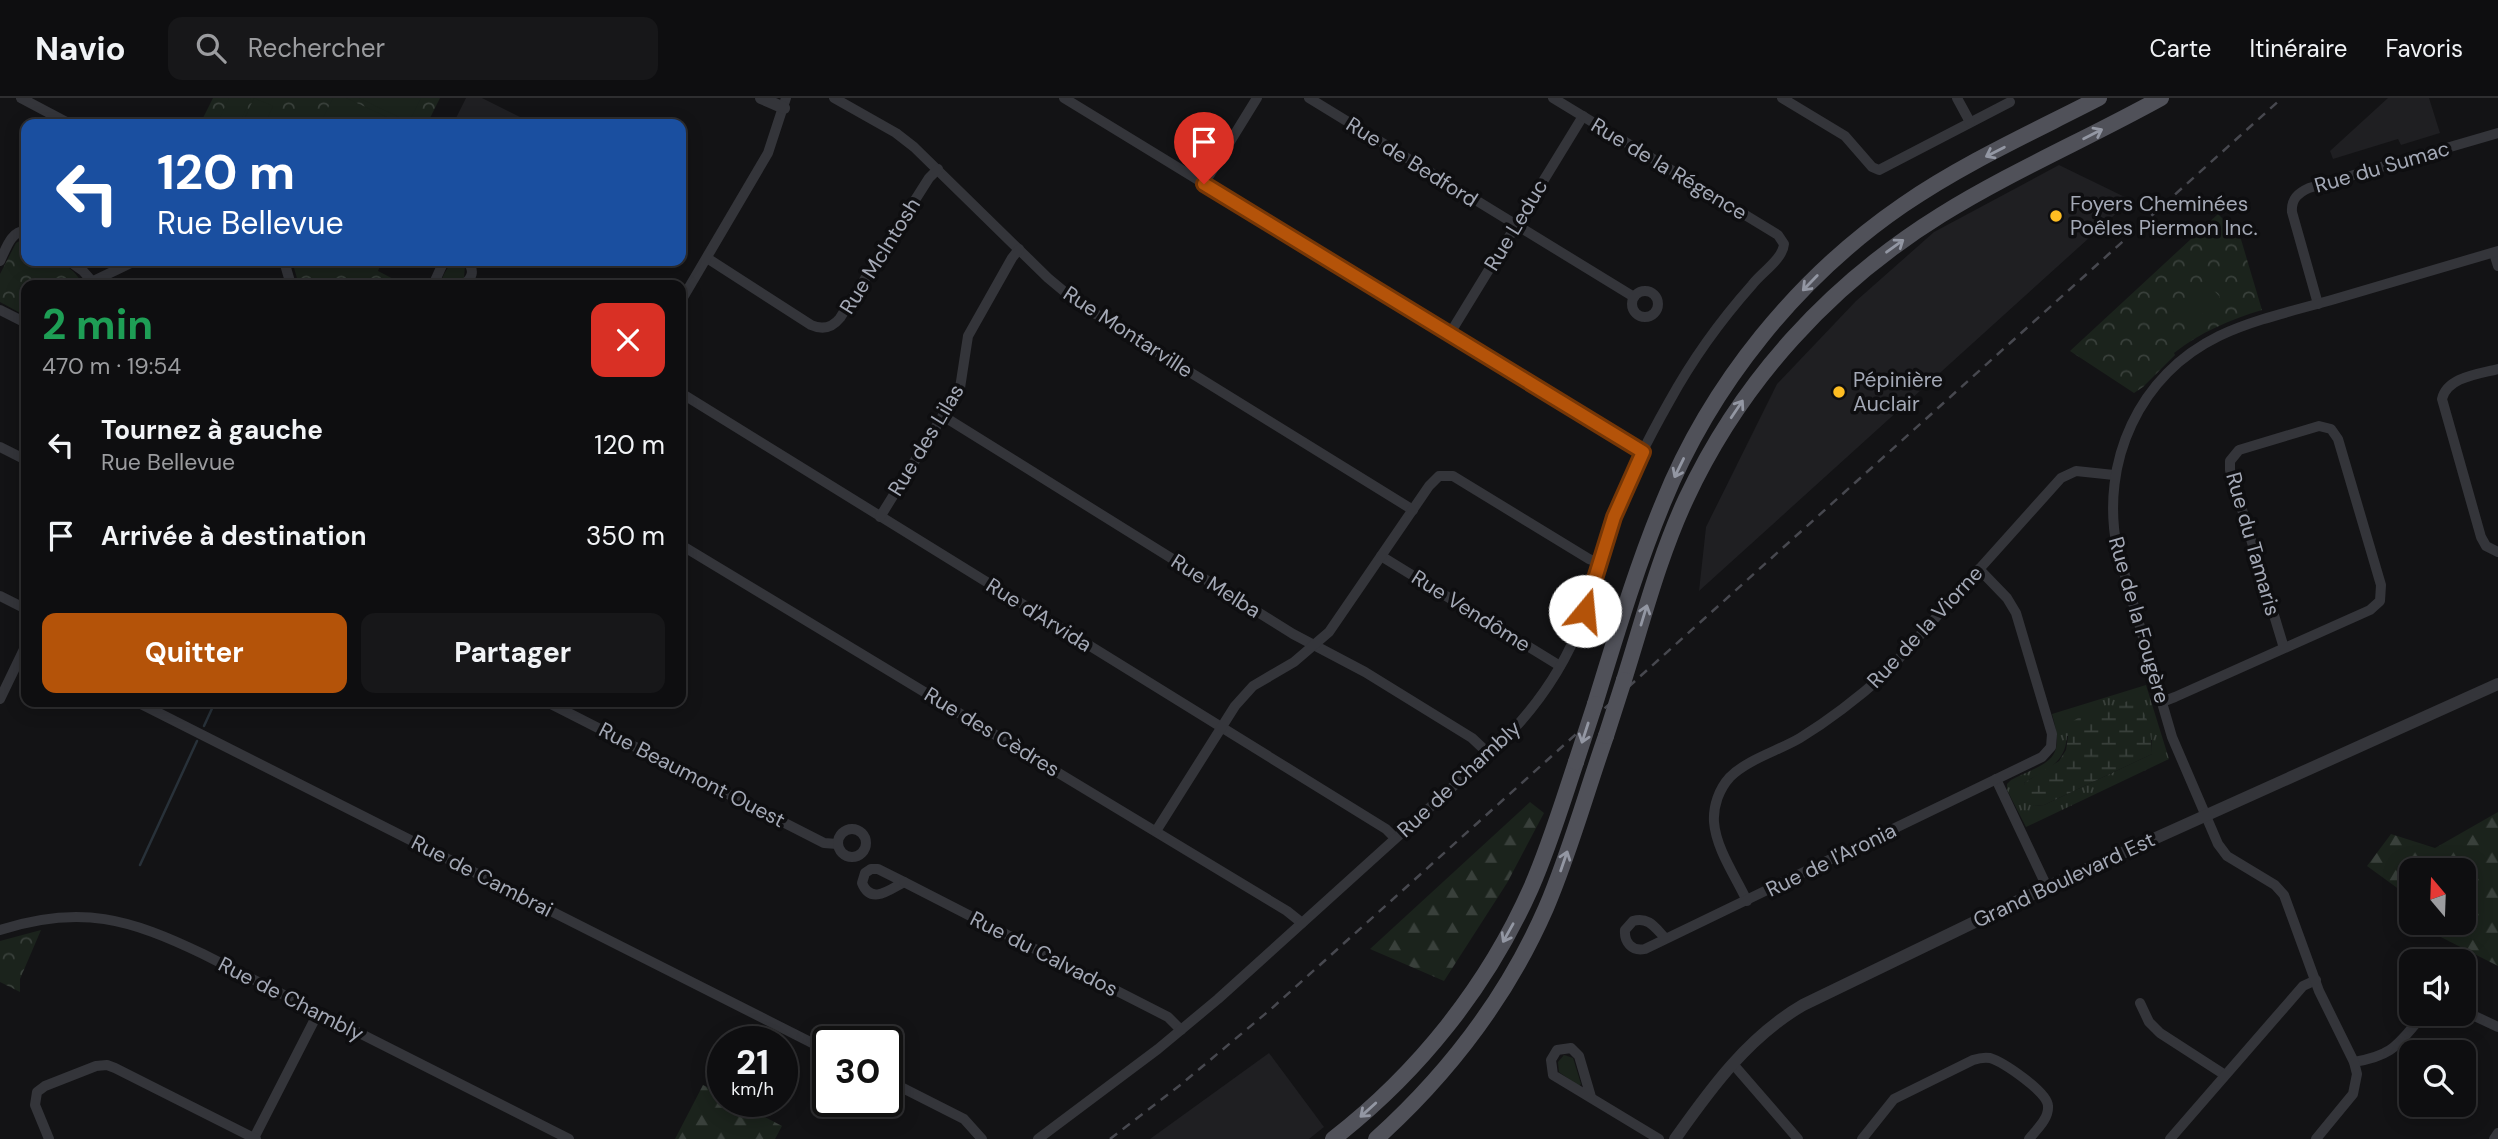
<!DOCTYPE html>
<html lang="fr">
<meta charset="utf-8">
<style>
:root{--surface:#0e0e10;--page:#171719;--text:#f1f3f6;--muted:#9b9c9f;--line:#2e2e30;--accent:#b45309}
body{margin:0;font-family:"DM Sans",sans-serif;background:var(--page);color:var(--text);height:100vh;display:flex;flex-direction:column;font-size:26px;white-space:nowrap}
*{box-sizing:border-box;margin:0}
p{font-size:23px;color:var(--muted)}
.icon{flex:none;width:38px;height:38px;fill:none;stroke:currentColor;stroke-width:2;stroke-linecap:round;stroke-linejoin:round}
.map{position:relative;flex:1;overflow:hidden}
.side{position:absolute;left:21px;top:182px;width:665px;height:427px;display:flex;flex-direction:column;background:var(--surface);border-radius:14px;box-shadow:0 4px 18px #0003,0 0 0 2px var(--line)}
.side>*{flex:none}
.hud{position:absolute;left:21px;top:21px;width:665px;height:147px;border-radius:14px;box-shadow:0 4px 18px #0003,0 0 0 2px var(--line);background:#1a4fa0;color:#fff;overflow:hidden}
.needle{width:46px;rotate:341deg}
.tools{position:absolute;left:2399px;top:760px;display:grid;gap:14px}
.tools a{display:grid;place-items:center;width:77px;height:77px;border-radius:14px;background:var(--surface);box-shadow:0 4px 18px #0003,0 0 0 2px var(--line);font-size:35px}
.speed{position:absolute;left:707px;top:928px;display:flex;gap:14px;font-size:35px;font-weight:700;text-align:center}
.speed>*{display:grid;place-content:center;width:91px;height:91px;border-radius:50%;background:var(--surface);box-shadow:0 4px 18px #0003,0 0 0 2px var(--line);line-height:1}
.speed small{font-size:18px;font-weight:400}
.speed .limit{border:4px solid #111;border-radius:10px;background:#fff;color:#111}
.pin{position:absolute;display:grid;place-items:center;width:60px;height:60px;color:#fff;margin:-72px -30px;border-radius:50% 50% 50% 0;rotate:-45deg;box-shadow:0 0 7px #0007}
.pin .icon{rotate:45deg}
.me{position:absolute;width:77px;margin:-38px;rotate:17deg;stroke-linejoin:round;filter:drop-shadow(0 0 5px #0008)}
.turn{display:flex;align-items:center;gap:24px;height:147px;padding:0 21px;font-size:32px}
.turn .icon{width:91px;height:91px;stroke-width:2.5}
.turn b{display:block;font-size:49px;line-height:60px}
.round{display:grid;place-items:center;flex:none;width:74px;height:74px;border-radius:14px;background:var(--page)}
.summary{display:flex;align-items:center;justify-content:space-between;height:119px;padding:0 21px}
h1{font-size:42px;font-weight:700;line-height:52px;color:#1e9e55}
.primary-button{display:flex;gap:14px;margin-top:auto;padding:14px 21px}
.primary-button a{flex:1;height:80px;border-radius:14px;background:var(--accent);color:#fff;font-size:28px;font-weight:700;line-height:80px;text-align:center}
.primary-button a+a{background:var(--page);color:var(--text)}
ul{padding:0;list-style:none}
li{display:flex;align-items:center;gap:21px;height:91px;padding:0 21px}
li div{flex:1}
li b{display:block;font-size:26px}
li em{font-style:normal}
header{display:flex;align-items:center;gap:42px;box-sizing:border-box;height:98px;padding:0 35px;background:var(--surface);border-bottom:2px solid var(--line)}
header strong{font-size:33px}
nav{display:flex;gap:38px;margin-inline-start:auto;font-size:24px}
.search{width:490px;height:63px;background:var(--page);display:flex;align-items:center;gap:18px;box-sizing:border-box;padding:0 24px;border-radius:14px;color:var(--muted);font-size:26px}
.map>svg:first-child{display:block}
.built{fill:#1f1f22}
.grass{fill:url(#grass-tufts);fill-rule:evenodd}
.forest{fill:url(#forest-firs)}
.wetland{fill:url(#wetland-marsh)}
.park{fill:url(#park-crowns)}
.pitch{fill:#1b231c}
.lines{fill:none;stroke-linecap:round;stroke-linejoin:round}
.stream{stroke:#283139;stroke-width:2.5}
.minor{stroke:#34353a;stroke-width:10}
.tertiary{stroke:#34353a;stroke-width:12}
.primary{stroke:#505159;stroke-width:16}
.rail{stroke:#47484f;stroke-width:2.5;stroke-dasharray:9 7;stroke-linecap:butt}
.primary-bridge{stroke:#505159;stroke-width:16}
.oneway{stroke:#9397a3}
.route-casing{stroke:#753606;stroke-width:18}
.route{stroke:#b45309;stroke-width:12}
.poi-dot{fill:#febd22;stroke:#0e0e10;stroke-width:2.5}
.labels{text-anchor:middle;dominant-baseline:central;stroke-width:7;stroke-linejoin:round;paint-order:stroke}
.street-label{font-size:21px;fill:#a4a9b6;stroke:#0e0e10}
.poi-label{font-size:21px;fill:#a4a9b6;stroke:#0e0e10;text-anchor:start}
</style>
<header>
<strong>Navio</strong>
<div class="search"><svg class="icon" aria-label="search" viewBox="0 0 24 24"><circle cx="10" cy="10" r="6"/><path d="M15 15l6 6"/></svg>Rechercher</div>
<nav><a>Carte</a><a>Itinéraire</a><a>Favoris</a></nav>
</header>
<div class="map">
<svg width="2498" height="1041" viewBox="0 0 2498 1041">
<defs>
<pattern id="grass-tufts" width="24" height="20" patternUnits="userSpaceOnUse" patternTransform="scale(1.75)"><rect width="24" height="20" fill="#1b231c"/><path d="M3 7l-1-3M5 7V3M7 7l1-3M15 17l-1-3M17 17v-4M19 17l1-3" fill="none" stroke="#39403b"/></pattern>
<pattern id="forest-firs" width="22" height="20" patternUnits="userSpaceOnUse" patternTransform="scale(1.75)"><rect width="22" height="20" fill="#1b231c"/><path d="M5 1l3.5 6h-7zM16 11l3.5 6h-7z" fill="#39403b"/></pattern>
<pattern id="wetland-marsh" width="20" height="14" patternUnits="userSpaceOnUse" patternTransform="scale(1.75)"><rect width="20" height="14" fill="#1b231c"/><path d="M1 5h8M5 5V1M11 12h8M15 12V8" fill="none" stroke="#39403b"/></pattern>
<pattern id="park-crowns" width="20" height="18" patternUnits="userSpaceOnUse" patternTransform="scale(1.75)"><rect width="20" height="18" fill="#1b231c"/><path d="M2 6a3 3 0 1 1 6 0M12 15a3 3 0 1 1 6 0" fill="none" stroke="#39403b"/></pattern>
</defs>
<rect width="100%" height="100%" fill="#131315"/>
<g class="built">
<polygon points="466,0 482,0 534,26 453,26"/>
<polygon points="2388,0 2429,0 2440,35 2401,47 2398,41 2333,61 2330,53"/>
<polygon points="2059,67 2131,102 1699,493 1706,429 1777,286 1856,203 1934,134"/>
<polygon points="1269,955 1324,1029 1309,1041 1150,1041"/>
</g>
<g class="grass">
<path d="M459,164L465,168L464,180L453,187H439C444,178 447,164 459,164Z"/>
<path d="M2146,587L2169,661L2026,729L2007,692V686L2011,682C2049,663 2066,664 2052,616ZM2067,638L2152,642V656L2044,707L2034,708L2024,685C2046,671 2065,667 2067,638Z"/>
<polygon points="1564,957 1573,960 1581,986 1579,988 1559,974 1558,964"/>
</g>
<g class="forest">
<polygon points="1530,704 1544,715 1507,785 1444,883 1370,851"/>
<polygon points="2498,714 2498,868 2419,828 2419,824 2464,824 2464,772 2412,772 2411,800 2367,768 2391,736 2435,750"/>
<polygon points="703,987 723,997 723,1003 734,1003 782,1028 775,1041 675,1041"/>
</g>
<path class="wetland" d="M2128,603L2137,604C2149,618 2152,639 2152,656L2044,707L2034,708L2028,703L2024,685L2059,663L2066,652L2070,625L2078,620Z"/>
<g class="park">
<polygon points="213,0 440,0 427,26 205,26 201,24"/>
<path d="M2218,116L2240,138L2262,212C2229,222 2201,234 2174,255L2175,257L2143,289L2134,295L2070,253Z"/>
<path d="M23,141L26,142V163C47,163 68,161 80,182L77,187H26V218L0,204V176L16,145Z"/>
<polygon points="292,163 382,163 378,173 405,187 299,187"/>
<polygon points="41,832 20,881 20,894 0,884 0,843"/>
</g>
<g class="pitch">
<polygon points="229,0 251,0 239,26 218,24"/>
<polygon points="254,0 273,8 265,26 242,26"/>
<polygon points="333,0 346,0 402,26 320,26"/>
<polygon points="359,0 421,0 409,24"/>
<polygon points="2205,183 2220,199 2188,229 2173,213"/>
</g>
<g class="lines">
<g class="stream">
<polyline points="204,628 215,604"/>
<polyline points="140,767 197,643"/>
</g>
<g class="minor">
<polyline points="21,0 70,26"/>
<polyline points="834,0 896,35 914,49 1048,180 1078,205 1413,412"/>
<polyline points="1064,0 1643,354"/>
<polyline points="1309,0 1634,199"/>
<polyline points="1782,0 1845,38 1872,69 1879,72 2010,4"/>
<polyline points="1957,0 1970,24"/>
<polyline points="1204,86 1257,0"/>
<polyline points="2494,155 2498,168"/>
<path d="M707,160L811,227C822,232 832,230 840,220L929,80L938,71"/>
<path d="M0,163C6,151 11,132 26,133"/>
<polyline points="69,163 83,173 91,182"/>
<polyline points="284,163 291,187"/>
<polyline points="85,187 135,163"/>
<polyline points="433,187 444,163"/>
<path d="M462,187C473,181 475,172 467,163"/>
<circle cx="1645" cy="206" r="13"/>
<polyline points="681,203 768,55 786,0"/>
<path d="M2318,206L2292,114C2291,101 2298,95 2309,90L2498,35"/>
<polyline points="0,212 26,225"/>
<polyline points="1449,237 1583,18"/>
<path d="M2498,271C2479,276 2447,279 2442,301L2481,439L2486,448L2498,454"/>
<polyline points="681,295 1386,731 1395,740"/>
<polyline points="943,318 1293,536 1365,574 1472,640 1489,656"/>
<polyline points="0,349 26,362"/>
<polyline points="880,419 960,290 968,238 1012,160 1019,151"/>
<polyline points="681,447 1287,813 1302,825"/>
<polyline points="1381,458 1560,568"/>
<polyline points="0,498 26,511"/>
<polyline points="0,601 26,547"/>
<polyline points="137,604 828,953"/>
<polyline points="547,604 824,745 837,746"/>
<polyline points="2162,604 2175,599 2370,512 2380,503 2381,487 2338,341 2331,331 2319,328 2239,352 2230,363 2230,372 2284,550"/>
<polyline points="1996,681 2047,789"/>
<circle cx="852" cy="745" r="14"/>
<polyline points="1156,733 1235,608 1253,588 1294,564 1329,534 1429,388 1439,378 1453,378 1589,461 1600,465"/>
<path d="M871,771H878L904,784C889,792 871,807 862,785L865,775Z"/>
<polyline points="904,784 1168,919 1181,932"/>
<path d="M1747,803C1736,779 1716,751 1714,724C1713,708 1719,691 1730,679C1748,661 1778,653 1800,640C1831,621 1859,599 1886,575L2061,380L2076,373L2114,377"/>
<path d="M0,832C81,806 130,821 203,856L569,1041"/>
<path d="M1666,841C1656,831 1649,818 1633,823L1625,832C1624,844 1632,854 1645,851L2042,659L2051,649L2052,636L2016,515L2007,500L1979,471"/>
<polyline points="2140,905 2149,924 2160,935 2225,977"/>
<polyline points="2464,913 2498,929"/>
<path d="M2354,964C2396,957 2398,945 2425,915"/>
<polyline points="1733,966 1798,1041"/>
<polyline points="887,982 964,1021 982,1041"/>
<polyline points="1591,999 1579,958 1571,950 1557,952 1551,962 1553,977 1659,1041"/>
<polyline points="254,1040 318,915"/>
<polyline points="49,1041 35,1007 37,994 45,988 96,968 107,967 115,970 256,1041"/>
<path d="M1038,1041L1158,951L1218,901L1489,656C1529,619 1563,573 1582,522C1595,488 1602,453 1614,420C1628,380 1648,341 1669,304C1692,262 1720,223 1752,187C1761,175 1783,161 1784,146L1778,137L1553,0"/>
<path d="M1862,1041L1894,1001L1973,962C1979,960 1984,959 1990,960C2003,964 2048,994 2048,1008C2049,1021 2036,1032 2029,1041"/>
<polyline points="2170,1041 2303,888 2316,882"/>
<path d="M2316,1041L2353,996L2357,976L2354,964L2319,893L2284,797L2275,787L2227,758L2218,746L2172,639L2117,450C2100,364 2139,277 2219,238C2255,221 2297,212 2335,201C2389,185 2444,169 2498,153"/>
<polyline points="2494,1041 2498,1035"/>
</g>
<g class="tertiary">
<polyline points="761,0 784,10"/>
<path d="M1675,1041C1711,990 1748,939 1803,907L2047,789L2498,586"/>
</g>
<g class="primary">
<path d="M1624,582C1643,522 1659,459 1686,401C1741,283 1830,186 1941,117C2012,73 2089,40 2161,0"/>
<path d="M1595,606C1616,538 1636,470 1663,405C1711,286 1798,179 1903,107C1964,65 2033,34 2099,0"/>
<path d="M1333,1041C1418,975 1487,889 1531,790C1549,749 1562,706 1576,664"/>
<path d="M1376,1041C1448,976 1507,899 1546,810C1570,754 1586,695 1606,638"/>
</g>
<polyline class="rail" points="1110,1041 1179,988 1271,911 2282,0"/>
<g class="primary-bridge">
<polyline points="1606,638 1624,582"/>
<polyline points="1576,664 1595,606"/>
</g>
</g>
<defs><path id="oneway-shaft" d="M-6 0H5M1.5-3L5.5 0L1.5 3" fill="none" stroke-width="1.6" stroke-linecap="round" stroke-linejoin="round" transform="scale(1.75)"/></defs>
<g class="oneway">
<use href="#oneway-shaft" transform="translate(2093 36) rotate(-27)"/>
<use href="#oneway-shaft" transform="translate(1995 54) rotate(153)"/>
<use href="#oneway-shaft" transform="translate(1895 148) rotate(-36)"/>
<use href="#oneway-shaft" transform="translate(1810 185) rotate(134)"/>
<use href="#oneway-shaft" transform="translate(1737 311) rotate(-56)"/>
<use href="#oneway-shaft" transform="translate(1679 370) rotate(116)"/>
<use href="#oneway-shaft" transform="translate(1644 517) rotate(-73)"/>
<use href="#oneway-shaft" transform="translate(1585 635) rotate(108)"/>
<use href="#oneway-shaft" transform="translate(1564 763) rotate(-71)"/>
<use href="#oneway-shaft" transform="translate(1508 835) rotate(119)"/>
<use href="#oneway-shaft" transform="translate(1368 1012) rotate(138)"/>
</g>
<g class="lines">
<defs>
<polyline id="route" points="1204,86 1643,354 1614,419 1585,513"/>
</defs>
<use href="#route" class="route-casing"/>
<use href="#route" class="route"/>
</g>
<g class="poi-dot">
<circle cx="2056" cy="118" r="7"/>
<circle cx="1839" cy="294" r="7"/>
</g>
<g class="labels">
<g class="street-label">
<text transform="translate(1412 64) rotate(32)">Rue de Bedford</text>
<text transform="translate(2382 69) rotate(-16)">Rue du Sumac</text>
<text transform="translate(1669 71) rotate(31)">Rue de la Régence</text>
<text transform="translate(1516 127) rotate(-59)">Rue Leduc</text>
<text transform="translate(880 158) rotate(-58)">Rue McIntosh</text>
<text transform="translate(1128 234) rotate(33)">Rue Montarville</text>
<text transform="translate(926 342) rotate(-59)">Rue des Lilas</text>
<text transform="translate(2253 446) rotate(74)">Rue du Tamaris</text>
<text transform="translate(1216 488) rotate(32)">Rue Melba</text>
<text transform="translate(1471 513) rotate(32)">Rue Vendôme</text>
<text transform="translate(1039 517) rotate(32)">Rue d'Arvida</text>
<text transform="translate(2139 522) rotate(74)">Rue de la Fougère</text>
<text transform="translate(1925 529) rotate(-47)">Rue de la Viorne</text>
<text transform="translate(992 634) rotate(31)">Rue des Cèdres</text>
<text transform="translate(692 677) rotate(27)">Rue Beaumont Ouest</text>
<text transform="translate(1459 681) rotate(-43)">Rue de Chambly</text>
<text transform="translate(1831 762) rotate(-26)">Rue de l'Aronia</text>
<text transform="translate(482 778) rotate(27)">Rue de Cambrai</text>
<text transform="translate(2064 782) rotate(-25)">Grand Boulevard Est</text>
<text transform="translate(1044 856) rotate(27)">Rue du Calvados</text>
<text transform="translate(291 901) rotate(27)">Rue de Chambly</text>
</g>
<g class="poi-label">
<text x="2070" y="106">Foyers Cheminées<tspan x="2070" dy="24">Poêles Piermon Inc.</tspan></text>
<text x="1853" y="282">Pépinière<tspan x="1853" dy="24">Auclair</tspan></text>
</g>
</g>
</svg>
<div class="tools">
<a><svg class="needle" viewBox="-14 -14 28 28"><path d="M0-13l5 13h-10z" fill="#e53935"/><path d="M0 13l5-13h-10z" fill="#9b9c9f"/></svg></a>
<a><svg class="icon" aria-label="sound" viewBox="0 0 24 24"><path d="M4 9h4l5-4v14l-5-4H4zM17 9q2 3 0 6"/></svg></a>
<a><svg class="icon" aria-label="search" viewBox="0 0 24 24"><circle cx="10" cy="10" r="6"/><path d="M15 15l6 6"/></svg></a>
</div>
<div class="speed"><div>21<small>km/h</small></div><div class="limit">30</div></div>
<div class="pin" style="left:1204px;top:86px;background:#d93025"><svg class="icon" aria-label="arrive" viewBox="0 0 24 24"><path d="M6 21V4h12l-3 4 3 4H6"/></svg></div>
<svg class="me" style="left:1585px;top:513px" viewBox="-20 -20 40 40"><circle r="19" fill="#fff"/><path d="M0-13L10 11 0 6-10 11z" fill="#b45309"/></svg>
<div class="hud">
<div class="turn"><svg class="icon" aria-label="left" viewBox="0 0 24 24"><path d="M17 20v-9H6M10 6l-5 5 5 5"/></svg><div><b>120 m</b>Rue Bellevue</div></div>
</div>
<section class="side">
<div class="summary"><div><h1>2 min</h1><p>470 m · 19:54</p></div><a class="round" style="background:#d93025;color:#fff"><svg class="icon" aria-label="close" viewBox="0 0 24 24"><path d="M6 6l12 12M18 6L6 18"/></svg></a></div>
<ul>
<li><svg class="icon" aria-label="left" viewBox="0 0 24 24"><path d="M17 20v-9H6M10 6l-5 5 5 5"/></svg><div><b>Tournez à gauche</b><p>Rue Bellevue</p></div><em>120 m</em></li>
<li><svg class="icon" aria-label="arrive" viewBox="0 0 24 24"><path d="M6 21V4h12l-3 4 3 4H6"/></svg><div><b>Arrivée à destination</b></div><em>350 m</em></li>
</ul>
<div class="primary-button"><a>Quitter</a><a>Partager</a></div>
</section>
</div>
